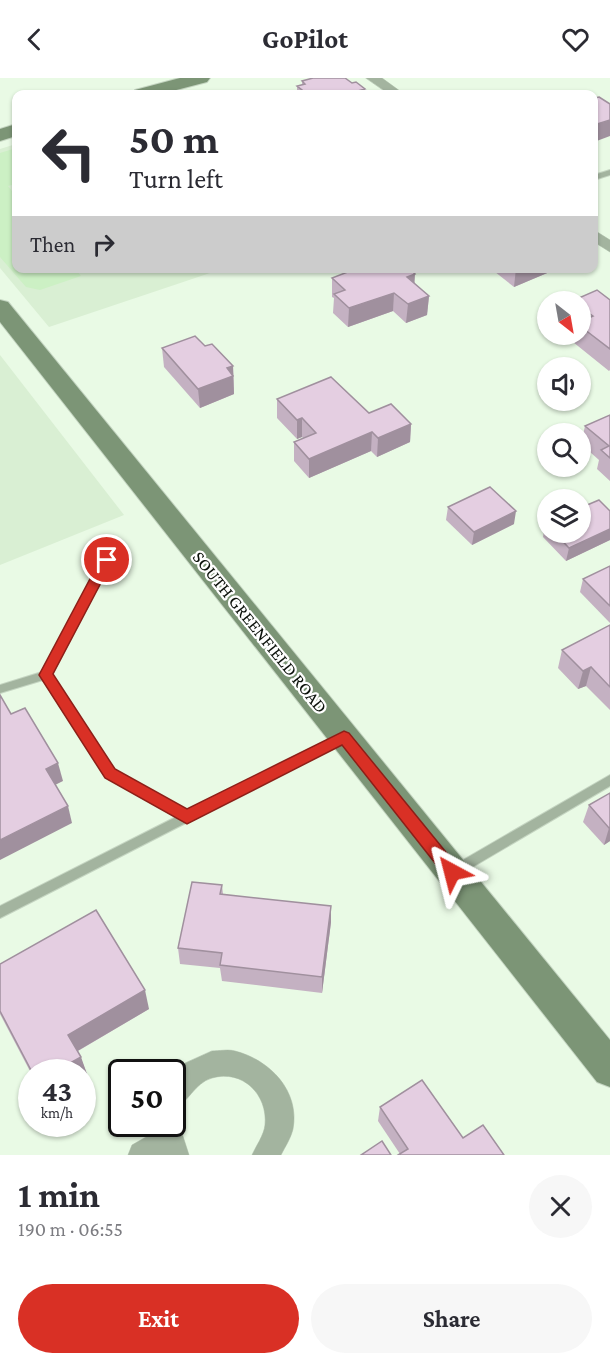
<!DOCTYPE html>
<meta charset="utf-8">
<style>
:root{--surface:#fff;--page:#f7f7f7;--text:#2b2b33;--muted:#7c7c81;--accent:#d93025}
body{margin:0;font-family:"Crimson Pro",serif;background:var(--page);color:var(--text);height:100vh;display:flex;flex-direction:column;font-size:22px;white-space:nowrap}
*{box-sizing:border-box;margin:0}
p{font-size:20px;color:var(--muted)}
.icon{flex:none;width:33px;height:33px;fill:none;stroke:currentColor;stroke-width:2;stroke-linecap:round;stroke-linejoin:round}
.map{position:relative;height:1077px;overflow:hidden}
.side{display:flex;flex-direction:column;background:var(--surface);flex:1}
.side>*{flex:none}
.top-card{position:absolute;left:12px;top:12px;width:586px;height:183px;border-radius:12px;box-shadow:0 2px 4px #0004;background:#fff;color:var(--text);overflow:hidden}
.needle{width:39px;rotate:149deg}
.fabs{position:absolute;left:537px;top:213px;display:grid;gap:12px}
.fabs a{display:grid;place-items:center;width:54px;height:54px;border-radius:50%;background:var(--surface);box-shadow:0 2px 4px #0004;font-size:30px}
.speed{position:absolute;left:18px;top:981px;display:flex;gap:12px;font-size:30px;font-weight:700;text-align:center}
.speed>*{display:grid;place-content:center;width:78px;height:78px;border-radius:50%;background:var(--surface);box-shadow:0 2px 4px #0004;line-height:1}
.speed small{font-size:15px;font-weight:400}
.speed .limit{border:3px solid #111;border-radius:9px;background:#fff;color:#111}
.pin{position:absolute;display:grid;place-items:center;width:51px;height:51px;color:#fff;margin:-26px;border:3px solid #fff;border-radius:50%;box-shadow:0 2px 6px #0007}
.me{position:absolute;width:66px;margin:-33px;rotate:322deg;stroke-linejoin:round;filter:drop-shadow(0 0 4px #0008)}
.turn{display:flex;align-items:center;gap:21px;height:126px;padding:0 18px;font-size:27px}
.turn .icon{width:78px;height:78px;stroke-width:2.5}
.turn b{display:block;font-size:42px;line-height:51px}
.then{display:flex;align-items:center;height:57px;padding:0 18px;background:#0003;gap:12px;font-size:22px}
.round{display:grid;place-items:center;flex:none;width:63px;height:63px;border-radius:32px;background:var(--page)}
.headline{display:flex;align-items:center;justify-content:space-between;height:102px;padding:0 18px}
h1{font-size:36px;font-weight:700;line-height:45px}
.button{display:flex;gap:12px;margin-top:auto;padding:12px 18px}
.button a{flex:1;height:69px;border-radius:36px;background:var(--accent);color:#fff;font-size:24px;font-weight:700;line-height:69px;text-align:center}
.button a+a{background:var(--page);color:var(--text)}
header{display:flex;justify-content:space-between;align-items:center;height:78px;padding:0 18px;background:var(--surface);font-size:27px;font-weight:700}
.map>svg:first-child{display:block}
.built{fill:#d9efd3}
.green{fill:#ccf0c4}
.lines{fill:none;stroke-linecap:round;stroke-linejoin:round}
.lane-casing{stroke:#c5d5c2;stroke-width:2}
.street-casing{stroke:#c5d5c2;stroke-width:1}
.secondary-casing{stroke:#c5d5c2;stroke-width:2}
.lane{fill:#a3b49f;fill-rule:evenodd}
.street{fill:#a3b49f;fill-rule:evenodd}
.secondary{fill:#7c9576;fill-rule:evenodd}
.wall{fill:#c4b1c2}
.shaded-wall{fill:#a0909e}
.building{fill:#e4cee1;stroke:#a0909e;stroke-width:1.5}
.route{fill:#d93025;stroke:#8d1f18;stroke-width:1.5}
.labels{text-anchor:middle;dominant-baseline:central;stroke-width:4.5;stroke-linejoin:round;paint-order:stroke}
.street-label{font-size:18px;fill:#0b110a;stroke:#fff}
</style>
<header><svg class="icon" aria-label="back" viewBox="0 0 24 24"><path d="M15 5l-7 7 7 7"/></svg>GoPilot<svg class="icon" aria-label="heart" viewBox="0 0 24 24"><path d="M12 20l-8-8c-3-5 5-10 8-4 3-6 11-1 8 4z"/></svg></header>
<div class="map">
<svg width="610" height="1077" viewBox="0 0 610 1077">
<rect width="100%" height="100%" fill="#e9fae5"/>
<g class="built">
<polygon points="16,66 16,190 222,191 49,249 0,190 0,71"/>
<polygon points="0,277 124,437 0,487"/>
</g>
<polygon class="green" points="16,70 16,106 8,108 16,118 16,190 75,191 81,198 40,212 26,209 0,179 0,75"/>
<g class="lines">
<defs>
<g id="lane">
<polygon points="610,92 610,97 594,102 594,97"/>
<polygon points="107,478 112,482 52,597 114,692 187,733 340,656 344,654 348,656 350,659 348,662 0,840 0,828 176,739 106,698 43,602 0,615 0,607 42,594 102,482"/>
<polygon points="610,697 610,708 459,797 455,798 451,797 449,793 451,789"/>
</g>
<g id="street">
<polygon points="366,0 382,0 404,16 389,16"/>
<polygon points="594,152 610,162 610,174 594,164"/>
<path d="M212,973C219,973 228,971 235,973C270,982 300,1013 293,1051C291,1060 285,1069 281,1077H252C256,1068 264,1057 265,1047C268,1017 243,991 212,1000C194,1005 189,1025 172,1032V996L181,987Z"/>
<polygon points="172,1035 179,1046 189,1077 128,1077 132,1067 153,1055 151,1046 172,1046"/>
</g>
<g id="secondary">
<polygon points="180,0 210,0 207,4 161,16 133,16 135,12"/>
<polygon points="16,46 16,58 0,63 0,51"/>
<polygon points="0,222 8,224 610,962 610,1009 597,1004 0,244"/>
</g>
</defs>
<use href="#lane" class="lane-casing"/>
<use href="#street" class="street-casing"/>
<use href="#secondary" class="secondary-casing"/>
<use href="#lane" class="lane"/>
<use href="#street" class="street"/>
<use href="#secondary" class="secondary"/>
</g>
<g class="wall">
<polygon points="302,3 352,5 365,11 365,16 295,16 295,14 297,14 297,8 302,7"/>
<polygon points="351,190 409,190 415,206 429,218 427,237 406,245 393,233 348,249 333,235 334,220 332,219 332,200 351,193"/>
<polygon points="490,190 559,190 514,209"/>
<polygon points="610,222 610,292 609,293 573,264 574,256 580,256 580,224 572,224 572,223"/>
<polygon points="205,268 233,288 234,316 200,330 164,289 162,270"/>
<polygon points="277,321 369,335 411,346 410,364 377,379 371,373 309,400 294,383 294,364 303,360 302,359 297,361 277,340"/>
<polygon points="610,337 610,403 597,391 599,382 581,366 585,348"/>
<polygon points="448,429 514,446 472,467 446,442"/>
<polygon points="610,433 610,462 566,483 543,459 545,446 548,445 548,454 580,454"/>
<polygon points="610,488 610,545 580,514 583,501"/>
<polygon points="610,547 610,632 586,608 578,611 558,590 562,572"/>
<polygon points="610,715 610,763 604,767 583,744 589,727"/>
<polygon points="222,807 223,816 331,844 322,915 222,903 220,890 180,886 178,870"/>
<polygon points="0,886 149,931 78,973 87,996 82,999 82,994 32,994 32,997 0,936"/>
<polygon points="380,1029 463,1060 400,1076 378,1043"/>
</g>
<g class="shaded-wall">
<polygon points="365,11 365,16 347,16"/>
<polygon points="610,42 610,58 594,64 594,47"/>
<polygon points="516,190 559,190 514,209"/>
<polygon points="415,196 414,215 407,199"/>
<polygon points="394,215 393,233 348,249 349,230"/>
<polygon points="429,218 427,237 406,245 408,226"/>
<polygon points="233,288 234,316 200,330 198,311 227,290"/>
<polygon points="302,340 302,359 297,361 297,342"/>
<polygon points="411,346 410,364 377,379 378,360"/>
<polygon points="372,354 371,373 309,400 309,381"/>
<polygon points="516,433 514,446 472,467 474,454"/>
<polygon points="610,451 610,462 566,483 569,470"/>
<polygon points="591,589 586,608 578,611 583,593"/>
<polygon points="58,685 63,703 51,709 46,691"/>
<polygon points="68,728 72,745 0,782 0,762"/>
<polygon points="610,749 610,763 604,767 609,750"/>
<polygon points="331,828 331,844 322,915 322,899"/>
<polygon points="145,912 149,931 74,975 68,957"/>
<polygon points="81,979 87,996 82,999 82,994 54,994"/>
</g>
<g class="building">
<polygon points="313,0 345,0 352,5 356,4 365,11 347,16 297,16 295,14 302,12 297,8 305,6 302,3"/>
<polygon points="599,19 610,26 610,42 594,47 594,20"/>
<polygon points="358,190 409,190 415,196 407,199 429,218 408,226 394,215 349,230 334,216 345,212 332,200"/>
<polygon points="597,212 610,222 610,271 580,248 580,244 593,238 580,229 580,224 573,224 572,223"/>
<polygon points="195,258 205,268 212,266 233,288 227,290 233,298 198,311 162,270"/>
<polygon points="331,299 369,335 391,326 411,346 378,360 372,354 309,381 294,364 316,355 302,340 297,342 277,321"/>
<polygon points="610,337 610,380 601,372 609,368 585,348"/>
<polygon points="490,409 516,433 474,454 448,429"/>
<polygon points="599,422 610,433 610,451 569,470 554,454 580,454 580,430"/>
<polygon points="610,488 610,528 583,501"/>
<polygon points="610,547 610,609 591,589 583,593 562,572"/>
<polygon points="0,617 11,636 25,630 58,685 46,691 68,728 0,762"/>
<polygon points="610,715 610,749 609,750 589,727"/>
<polygon points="192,804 222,807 220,816 331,828 322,899 220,887 222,875 178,870"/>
<polygon points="96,832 145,912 68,957 81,979 54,994 32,994 0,933 0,886"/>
<polygon points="422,1002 463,1060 483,1047 504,1077 398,1077 408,1071 380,1029"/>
<polygon points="382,1063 391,1077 361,1077"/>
</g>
<polygon class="route" points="107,477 113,482 53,596 115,691 187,731 344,653 349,655 458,789 460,794 458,799 452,801 446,799 342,667 187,746 105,700 39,597 100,482"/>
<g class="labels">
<g class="street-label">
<text transform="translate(260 554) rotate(51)">SOUTH GREENFIELD ROAD</text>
</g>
</g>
</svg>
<div class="fabs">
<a><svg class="needle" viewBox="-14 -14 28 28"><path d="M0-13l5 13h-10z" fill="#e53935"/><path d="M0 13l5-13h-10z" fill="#7c7c81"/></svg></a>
<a><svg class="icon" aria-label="sound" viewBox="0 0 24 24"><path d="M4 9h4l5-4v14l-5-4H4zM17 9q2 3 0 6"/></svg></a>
<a><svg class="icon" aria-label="search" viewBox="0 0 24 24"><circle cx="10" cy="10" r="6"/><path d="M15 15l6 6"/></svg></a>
<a><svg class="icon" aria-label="layers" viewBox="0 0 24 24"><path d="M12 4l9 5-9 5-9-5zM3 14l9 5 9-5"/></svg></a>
</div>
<div class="speed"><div>43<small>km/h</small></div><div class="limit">50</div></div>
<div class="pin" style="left:107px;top:482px;background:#d93025"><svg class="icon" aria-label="arrive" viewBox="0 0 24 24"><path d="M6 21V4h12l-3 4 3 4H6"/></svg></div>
<svg class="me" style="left:452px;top:794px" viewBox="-20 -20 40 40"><path d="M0-17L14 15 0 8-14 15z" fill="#d93025" stroke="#fff" stroke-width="4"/></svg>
<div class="top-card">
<div class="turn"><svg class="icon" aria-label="left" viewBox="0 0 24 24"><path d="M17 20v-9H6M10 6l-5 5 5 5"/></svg><div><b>50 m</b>Turn left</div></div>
<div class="then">Then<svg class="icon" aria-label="right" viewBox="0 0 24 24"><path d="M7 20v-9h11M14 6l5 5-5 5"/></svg></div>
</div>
</div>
<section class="side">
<div class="headline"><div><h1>1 min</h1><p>190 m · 06:55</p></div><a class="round"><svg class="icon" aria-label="close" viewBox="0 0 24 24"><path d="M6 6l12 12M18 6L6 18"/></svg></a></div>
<div class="button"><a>Exit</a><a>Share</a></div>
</section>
